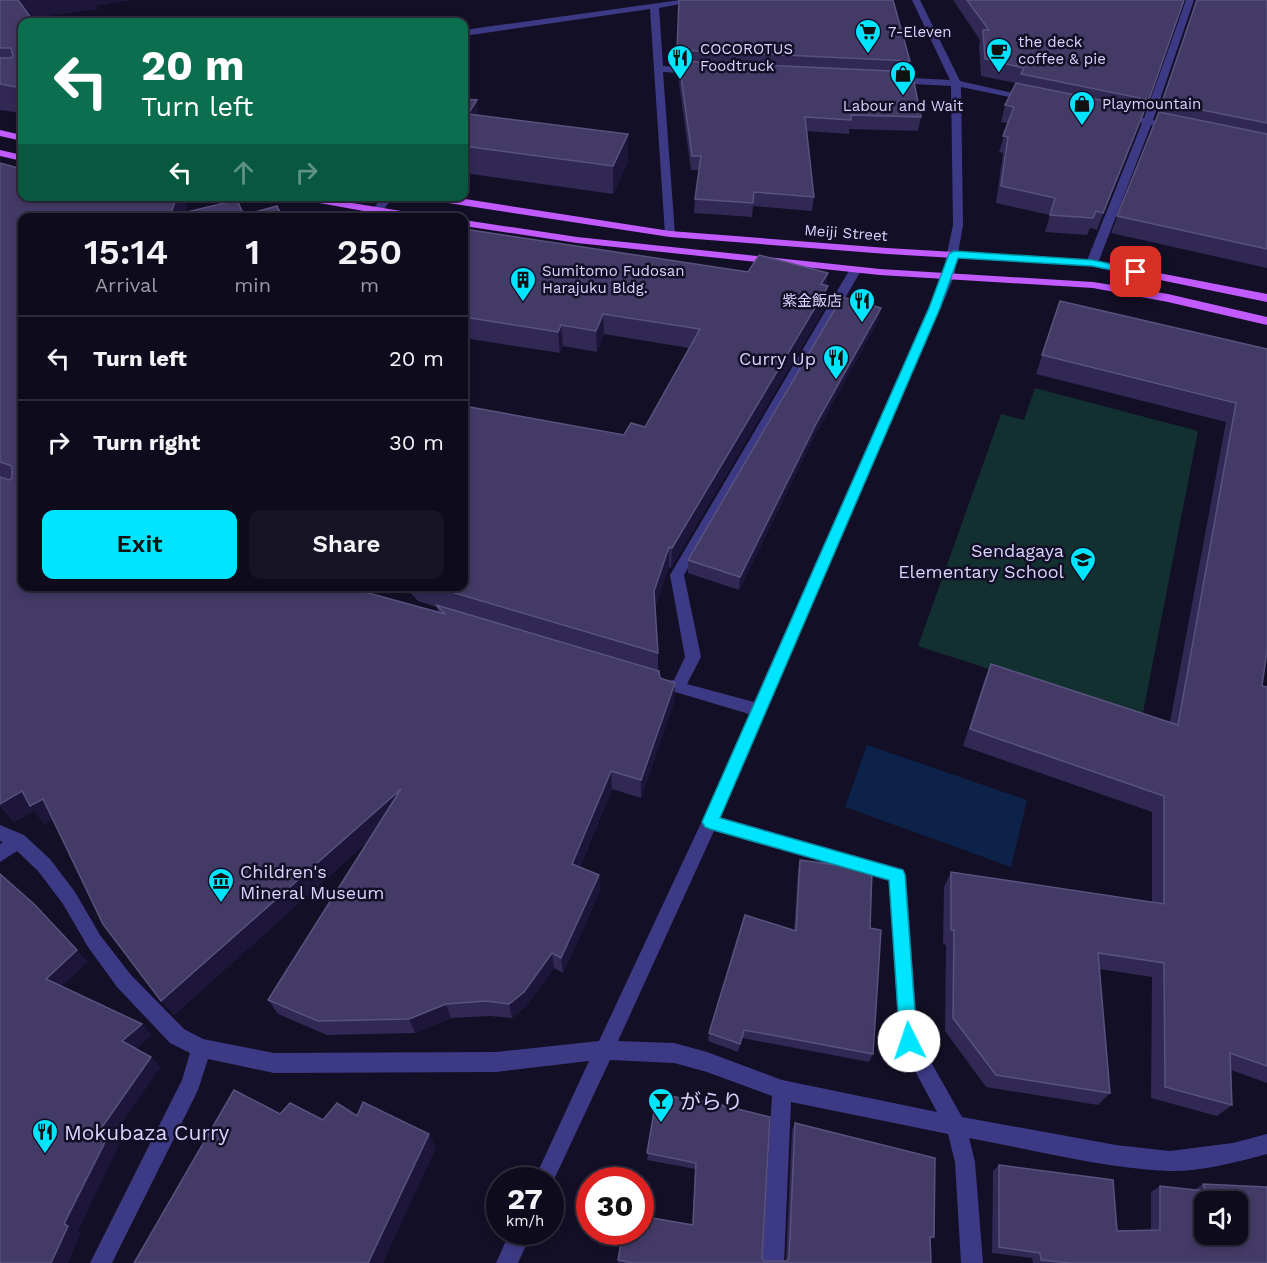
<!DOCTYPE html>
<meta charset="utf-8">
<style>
:root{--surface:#0e0b1c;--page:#171425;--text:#f1f3f6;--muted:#9b9ba3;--line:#2e2b3b;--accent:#00e5ff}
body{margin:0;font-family:"Work Sans","Noto Sans JP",sans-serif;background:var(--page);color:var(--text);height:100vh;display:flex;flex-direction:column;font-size:22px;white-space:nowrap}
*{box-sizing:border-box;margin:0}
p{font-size:20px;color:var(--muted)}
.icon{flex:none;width:33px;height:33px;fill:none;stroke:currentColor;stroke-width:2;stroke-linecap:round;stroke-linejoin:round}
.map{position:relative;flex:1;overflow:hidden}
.details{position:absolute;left:18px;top:213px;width:450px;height:378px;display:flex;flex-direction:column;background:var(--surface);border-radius:12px;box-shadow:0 3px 9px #0003,0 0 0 2px var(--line)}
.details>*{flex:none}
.guide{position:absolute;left:18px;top:18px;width:450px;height:183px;border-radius:12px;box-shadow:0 3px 9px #0003,0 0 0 2px var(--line);background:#0b6e4f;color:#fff;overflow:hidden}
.fabs{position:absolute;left:1194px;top:1191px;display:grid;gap:12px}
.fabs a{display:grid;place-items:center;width:54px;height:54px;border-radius:12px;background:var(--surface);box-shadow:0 3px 9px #0003,0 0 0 2px var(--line);font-size:30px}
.speed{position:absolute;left:486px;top:1167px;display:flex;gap:12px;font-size:30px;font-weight:700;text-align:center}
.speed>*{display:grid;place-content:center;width:78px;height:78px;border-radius:50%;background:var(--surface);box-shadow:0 3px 9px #0003,0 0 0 2px var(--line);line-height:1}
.speed small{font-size:15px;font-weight:400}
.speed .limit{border:9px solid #d22;background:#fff;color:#111}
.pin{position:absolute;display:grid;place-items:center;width:51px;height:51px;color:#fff;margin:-26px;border-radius:12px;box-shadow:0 3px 9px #0006}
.me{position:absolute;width:66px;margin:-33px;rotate:356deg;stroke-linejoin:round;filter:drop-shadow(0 0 4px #0008)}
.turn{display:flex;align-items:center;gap:21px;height:126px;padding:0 24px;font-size:27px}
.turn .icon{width:78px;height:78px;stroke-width:2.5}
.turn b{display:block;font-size:42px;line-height:51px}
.lanes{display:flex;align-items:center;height:57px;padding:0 24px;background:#0003;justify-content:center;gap:30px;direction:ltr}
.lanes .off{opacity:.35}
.eta{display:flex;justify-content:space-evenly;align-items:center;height:102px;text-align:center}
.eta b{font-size:36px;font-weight:600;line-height:42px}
.primary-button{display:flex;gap:12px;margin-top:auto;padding:12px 24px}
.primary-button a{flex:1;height:69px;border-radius:12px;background:var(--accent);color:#111;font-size:24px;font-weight:600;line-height:69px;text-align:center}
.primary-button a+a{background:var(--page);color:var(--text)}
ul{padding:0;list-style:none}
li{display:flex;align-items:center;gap:18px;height:84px;padding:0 24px;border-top:2px solid var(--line)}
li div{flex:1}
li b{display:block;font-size:22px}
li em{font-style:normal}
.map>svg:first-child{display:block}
.green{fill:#12302f}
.water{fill:#0c2248}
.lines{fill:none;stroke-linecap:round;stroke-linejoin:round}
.minor{fill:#3d3a85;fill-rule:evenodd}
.major{fill:#c25bff;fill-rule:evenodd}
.wall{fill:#312854}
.shaded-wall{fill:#1d163a}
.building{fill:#433a66;stroke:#5a527e;stroke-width:1.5;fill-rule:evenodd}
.route{fill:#00e5ff;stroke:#0095a6;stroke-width:1.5}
.labels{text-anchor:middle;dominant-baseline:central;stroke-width:5;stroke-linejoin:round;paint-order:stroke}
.far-poi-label{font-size:15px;fill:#d9d4ff;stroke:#130f26;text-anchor:start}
.far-street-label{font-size:15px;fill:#d9d4ff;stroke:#130f26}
.poi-label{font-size:18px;fill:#d9d4ff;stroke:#130f26;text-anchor:end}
.near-poi-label{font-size:21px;fill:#d9d4ff;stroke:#130f26;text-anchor:start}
</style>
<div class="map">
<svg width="1267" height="1263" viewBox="0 0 1267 1263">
<rect width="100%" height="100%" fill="#130f26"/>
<polygon class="green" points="1035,388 1198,431 1142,718 918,646 1001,414 1024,420"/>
<polygon class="water" points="867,745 1027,800 1011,867 845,807"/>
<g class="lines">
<g class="minor">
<polygon points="680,0 702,0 659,8 663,66 697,68 702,71 697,74 663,72 675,234 670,237 665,234 650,9 464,36 464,30"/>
<path d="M912,0H920L960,81L1034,98L1029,101L961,87L963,225L954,277L720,817L903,869L906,875L918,1039L962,1117L1116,1145L1170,1151L1233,1143L1267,1134V1154C1237,1162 1199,1172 1168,1171C1102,1168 1034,1150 969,1138L975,1162L983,1263H961L955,1162L948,1134L791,1102L784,1263H762L772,1096L707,1072L674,1063L610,1060L550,1188V1180H534L589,1061L496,1072L274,1073L208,1059L198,1090L112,1263H90L182,1080L190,1053L170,1043L117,987L88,947L63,904L38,871L17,851L0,862V844L3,842L0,841V825L24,835L50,859L75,892L100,935L131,975L184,1029L203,1039L274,1053L496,1052L599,1041L702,821L749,714L665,689L662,685L665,681L674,680L685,657L670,575L850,269L852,267H860L862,269L684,575L701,657L687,684L754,702L942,277L953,225L951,86L895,83L890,80L895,77L950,80ZM714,831L889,881L899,1041L937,1112L782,1080L707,1052L674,1043L618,1041Z"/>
<polygon points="1186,0 1194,0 1153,120 1178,127 1173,130 1151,125 1098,263 1092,266 1088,265 1086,263 1142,123 1118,116 1123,113 1144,118"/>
<polygon points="383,196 394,196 377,218 366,218"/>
<polygon points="510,1232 532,1232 518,1263 496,1263"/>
</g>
<g class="major">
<polygon points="0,130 22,135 22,141 0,136"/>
<polygon points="0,150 22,155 22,161 0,156"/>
<polygon points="281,196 309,196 426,215 431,218 402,218"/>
<polygon points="417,196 446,196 670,231 887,248 1092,260 1267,294 1267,302 1092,266 887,254 670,237 422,199"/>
<polygon points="464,220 577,237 880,269 1093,282 1168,294 1267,317 1267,325 1168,302 1093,288 880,275 577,243 464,226"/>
</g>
</g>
<g class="wall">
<polygon points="0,0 130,0 96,5 97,9 31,18 22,22 22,113 0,110"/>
<polygon points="679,0 910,61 908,72 921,117 918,131 849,129 849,134 807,131 814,197 812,211 753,206 752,217 694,213 695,199 699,170 691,170 678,75 679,65 677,64"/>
<polygon points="953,0 1184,0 1143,116 1097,230 1090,228 1087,235 1045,232 1050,215 996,203 1003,153 999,152 1008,123 1001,122 1005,105 1016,83 981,76 979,46 980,40"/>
<polygon points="1196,0 1267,0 1267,268 1111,233 1158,113"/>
<polygon points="464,99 479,116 628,162 613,194 464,173"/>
<polygon points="0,163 187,208 22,586 438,612 437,607 418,601 404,586 464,586 624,435 645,427 689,348 604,334 597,352 563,346 560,353 464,338 464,229 748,272 828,273 826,285 828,286 825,307 671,568 669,567 655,607 658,653 658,670 660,678 675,683 674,702 641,798 612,789 580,867 599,875 600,891 563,973 554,968 526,1006 512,1018 490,1016 451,1018 415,1033 327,1035 278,1014 268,1000 368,841 174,1015 53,819 45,824 34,811 14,822 0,806"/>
<polygon points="1060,301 1267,349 1262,686 1267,687 1267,1083 1231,1070 1232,1105 1217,1116 1151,1098 1152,977 1099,969 1110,1093 1098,1105 986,1087 945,1031 946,945 943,944 944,887 951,872 1152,902 1152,812 963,746 984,681 991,664 1170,722 1226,422 1036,374"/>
<polygon points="881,308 878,321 814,437 739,590 688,573 688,560"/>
<polygon points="800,860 870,928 873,1054 869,1062 742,1038 738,1052 708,1041 709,1033 794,930 798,870"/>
<polygon points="657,1094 764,1261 786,1261 792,1130 795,1123 934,1237 930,1240 931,1263 618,1263 618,1260 692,1225 695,1169 647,1160"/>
<polygon points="999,1165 1117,1231 1151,1230 1151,1192 1160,1186 1194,1190 1203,1184 1267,1263 1033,1263 1032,1258 992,1253 993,1171"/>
</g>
<g class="shaded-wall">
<polygon points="16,0 130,0 96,5 97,9 24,19"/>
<polygon points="477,100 480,128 468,114"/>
<polygon points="1145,109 1139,126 1097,230 1103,213"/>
<polygon points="628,134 628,162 613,194 613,166"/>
<polygon points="177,196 184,196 187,208 184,218 170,216"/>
<polygon points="828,273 825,292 828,286 825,307 671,568 672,548"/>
<polygon points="881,308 878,321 814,437 739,590 740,577 816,424"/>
<polygon points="603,314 604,334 597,352 596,331"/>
<polygon points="561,325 563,346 560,353 558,332"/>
<polygon points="669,547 669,567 654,611 654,591"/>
<polygon points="675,683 674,702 641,798 641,780"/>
<polygon points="611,771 612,789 574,881 572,864"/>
<polygon points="401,789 406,807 174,1015 161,1001"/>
<polygon points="22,791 43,799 58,816 45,824 34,811 14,822 0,806 0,804"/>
<polygon points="599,875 600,891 563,973 561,958"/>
<polygon points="77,950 88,962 58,990 46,979"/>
<polygon points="552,953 554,968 526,1006 512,1018 509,1004"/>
<polygon points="446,1004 451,1018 415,1033 409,1019"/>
<polygon points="142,1024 152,1035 133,1052 122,1041"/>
<polygon points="151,1057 161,1067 112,1137 120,1143 78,1231 81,1233 68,1263 51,1263 64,1224 100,1130"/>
<polygon points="429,1134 436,1148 383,1263 368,1263"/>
</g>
<g class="building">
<polygon points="0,0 18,0 34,22 22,22 22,88 0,84 0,58 11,58 13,56 11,48 0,48"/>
<polygon points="679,0 893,0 910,61 677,50"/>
<polygon points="967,0 1184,0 1149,100 1021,74 1024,68 985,59 983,30 989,30"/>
<polygon points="1197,0 1267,0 1267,123 1162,102"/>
<polygon points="679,61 912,72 921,117 851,115 851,120 805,117 814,197 754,192 753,203 695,199 701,156 692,156"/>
<polygon points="1016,83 1145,109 1103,213 1096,211 1093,218 1050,215 1055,198 1001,186 1008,137 1003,136 1014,107 1005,105"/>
<polygon points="464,99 477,100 468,114 628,134 613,166 464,146"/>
<polygon points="1159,112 1267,134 1267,249 1117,216"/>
<polygon points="0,163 22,169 22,196 177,196 170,216 237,200 244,215 277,206 283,218 22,218 22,586 343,586 445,614 436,605 659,671 660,678 675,683 641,780 611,771 572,864 599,875 561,958 552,953 524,992 509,1004 486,1001 446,1004 409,1019 318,1021 268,1000 401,789 161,1001 103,924 43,799 30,806 22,791 0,804 0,477 9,480 12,478 12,466 0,462"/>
<polygon points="464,229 748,272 759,255 828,273 821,284 828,286 672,548 669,547 654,591 658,653 431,586 464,586 464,406 624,435 631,423 645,427 700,329 603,314 596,331 561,325 558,332 464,317"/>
<polygon points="842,297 881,308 816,424 740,577 688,560"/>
<polygon points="1060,301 1267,349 1267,651 1262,686 1267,687 1267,1066 1230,1053 1232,1105 1165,1087 1164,963 1098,953 1110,1093 996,1075 953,1018 954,930 951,930 951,872 1164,904 1164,796 970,729 991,664 1178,725 1236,403 1042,355"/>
<polygon points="800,860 872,870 870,928 881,930 873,1054 744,1030 740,1044 709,1033 745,915 796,931"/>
<polygon points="0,874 34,904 77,950 46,979 142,1024 122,1041 151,1057 100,1130 109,1134 64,1224 68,1226 51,1263 0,1263"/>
<polygon points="234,1090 280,1114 290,1103 323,1120 337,1103 357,1116 363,1102 429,1134 368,1263 134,1263"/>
<polygon points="657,1094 713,1103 770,1117 762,1258 764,1261 787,1261 789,1258 795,1123 935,1158 934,1237 930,1237 931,1263 634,1263 618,1260 623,1232 640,1232 640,1216 693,1225 696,1163 647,1153"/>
<path d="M999,1165L1113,1180L1117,1231L1160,1230V1186L1205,1191L1203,1184L1267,1187V1263H1070L1041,1260L1040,1253L999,1247ZM1204,1202H1238V1234H1204Z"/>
</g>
<polygon class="route" points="954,251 1092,260 1136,269 1141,272 1136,275 1092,266 958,258 940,308 720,818 903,870 905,875 917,1041 915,1047 909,1050 902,1047 900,1041 889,880 710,829 705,827 702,822 929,308 949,254"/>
<defs>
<symbol id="supermarket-pin" viewBox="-11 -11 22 30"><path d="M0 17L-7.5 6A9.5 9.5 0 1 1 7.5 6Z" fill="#00e5ff" stroke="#130f26"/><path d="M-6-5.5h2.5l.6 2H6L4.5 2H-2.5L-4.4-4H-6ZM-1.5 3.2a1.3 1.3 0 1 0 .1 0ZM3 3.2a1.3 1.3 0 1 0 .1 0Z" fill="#111"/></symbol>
<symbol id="cafe-pin" viewBox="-11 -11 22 30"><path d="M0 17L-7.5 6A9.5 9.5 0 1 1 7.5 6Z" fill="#00e5ff" stroke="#130f26"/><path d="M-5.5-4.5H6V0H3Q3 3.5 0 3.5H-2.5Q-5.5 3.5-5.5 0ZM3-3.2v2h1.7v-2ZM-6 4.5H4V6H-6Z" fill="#111"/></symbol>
<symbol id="restaurant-pin" viewBox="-11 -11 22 30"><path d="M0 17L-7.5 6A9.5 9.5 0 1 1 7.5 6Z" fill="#00e5ff" stroke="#130f26"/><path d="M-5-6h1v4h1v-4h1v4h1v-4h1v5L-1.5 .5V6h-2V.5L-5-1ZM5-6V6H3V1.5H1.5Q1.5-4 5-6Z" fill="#111"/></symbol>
<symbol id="shop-pin" viewBox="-11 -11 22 30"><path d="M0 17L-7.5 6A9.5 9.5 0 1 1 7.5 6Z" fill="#00e5ff" stroke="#130f26"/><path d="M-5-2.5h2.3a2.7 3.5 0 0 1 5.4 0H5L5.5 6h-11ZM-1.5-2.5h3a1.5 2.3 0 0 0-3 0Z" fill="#111"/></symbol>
<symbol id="building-pin" viewBox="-11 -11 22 30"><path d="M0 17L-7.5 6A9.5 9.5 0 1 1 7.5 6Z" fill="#00e5ff" stroke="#130f26"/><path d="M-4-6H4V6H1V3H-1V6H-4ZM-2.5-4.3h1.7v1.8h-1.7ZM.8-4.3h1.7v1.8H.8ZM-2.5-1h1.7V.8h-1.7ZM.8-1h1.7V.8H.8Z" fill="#111"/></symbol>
<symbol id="school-pin" viewBox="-11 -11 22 30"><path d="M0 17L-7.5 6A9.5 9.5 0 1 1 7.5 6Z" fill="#00e5ff" stroke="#130f26"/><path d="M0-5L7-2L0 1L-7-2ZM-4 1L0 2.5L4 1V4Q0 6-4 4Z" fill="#111"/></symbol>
<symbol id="museum-pin" viewBox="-11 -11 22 30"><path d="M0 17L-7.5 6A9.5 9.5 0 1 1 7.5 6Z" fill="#00e5ff" stroke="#130f26"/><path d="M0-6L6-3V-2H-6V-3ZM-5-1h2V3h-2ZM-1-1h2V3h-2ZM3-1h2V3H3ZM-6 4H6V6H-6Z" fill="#111"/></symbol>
<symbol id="bar-pin" viewBox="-11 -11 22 30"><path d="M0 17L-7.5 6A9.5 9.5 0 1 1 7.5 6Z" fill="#00e5ff" stroke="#130f26"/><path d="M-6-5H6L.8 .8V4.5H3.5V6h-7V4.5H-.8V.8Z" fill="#111"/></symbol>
</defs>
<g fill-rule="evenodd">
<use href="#supermarket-pin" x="853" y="17" width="30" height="40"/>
<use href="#cafe-pin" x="984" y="36" width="30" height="40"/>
<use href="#restaurant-pin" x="665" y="43" width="30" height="40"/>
<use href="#shop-pin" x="888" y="59" width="30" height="40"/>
<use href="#shop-pin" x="1067" y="89" width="30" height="40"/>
<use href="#building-pin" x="508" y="265" width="30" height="40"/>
<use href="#restaurant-pin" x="847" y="286" width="30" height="40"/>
<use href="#restaurant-pin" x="821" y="343" width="30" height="40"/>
<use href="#school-pin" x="1068" y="545" width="30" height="40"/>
<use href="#museum-pin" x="206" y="866" width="30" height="40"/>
<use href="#bar-pin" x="646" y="1086" width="30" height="40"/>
<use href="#restaurant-pin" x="30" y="1117" width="30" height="40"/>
</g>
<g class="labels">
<g class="far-poi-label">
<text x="888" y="32">7-Eleven</text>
<text x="1018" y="42">the deck<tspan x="1018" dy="17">coffee &amp; pie</tspan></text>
<text x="700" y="49">COCOROTUS<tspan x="700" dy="17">Foodtruck</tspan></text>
<text x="1102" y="104">Playmountain</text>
<text x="903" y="106" text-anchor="middle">Labour and Wait</text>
<text x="542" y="271">Sumitomo Fudosan<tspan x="542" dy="17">Harajuku Bldg.</tspan></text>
<text x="842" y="301" text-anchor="end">紫金飯店</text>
</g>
<g class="far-street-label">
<text transform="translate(846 233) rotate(4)">Meiji Street</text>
</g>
<g class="poi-label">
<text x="816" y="358">Curry Up</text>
<text x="1064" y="550">Sendagaya<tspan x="1064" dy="21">Elementary School</tspan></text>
<text x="240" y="871" text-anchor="start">Children's<tspan x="240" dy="21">Mineral Museum</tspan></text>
</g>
<g class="near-poi-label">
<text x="680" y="1101">がらり</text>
<text x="64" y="1132">Mokubaza Curry</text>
</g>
</g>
</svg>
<div class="fabs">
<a><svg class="icon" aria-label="sound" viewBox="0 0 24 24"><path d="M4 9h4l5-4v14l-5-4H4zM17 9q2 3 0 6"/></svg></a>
</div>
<div class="speed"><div>27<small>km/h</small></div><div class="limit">30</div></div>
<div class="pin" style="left:1136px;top:272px;background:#d93025"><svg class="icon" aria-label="arrive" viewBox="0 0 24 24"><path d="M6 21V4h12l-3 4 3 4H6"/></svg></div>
<svg class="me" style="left:909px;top:1041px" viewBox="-20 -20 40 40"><circle r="19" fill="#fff"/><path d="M0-13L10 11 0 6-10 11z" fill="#00e5ff"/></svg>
<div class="guide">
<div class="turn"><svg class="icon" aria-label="left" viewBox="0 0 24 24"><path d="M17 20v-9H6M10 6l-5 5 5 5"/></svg><div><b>20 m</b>Turn left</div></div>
<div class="lanes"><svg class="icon" aria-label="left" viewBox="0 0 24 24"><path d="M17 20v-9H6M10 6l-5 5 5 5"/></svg><svg class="icon off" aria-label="ahead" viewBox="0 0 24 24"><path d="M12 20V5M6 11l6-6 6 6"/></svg><svg class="icon off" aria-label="right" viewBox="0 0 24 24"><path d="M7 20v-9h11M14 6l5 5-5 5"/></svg></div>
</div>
<section class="details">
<div class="eta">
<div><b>15:14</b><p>Arrival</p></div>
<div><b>1</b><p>min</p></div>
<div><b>250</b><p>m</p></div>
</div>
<ul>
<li><svg class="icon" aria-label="left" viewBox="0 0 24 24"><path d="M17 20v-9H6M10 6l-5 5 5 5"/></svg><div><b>Turn left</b></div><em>20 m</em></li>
<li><svg class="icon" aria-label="right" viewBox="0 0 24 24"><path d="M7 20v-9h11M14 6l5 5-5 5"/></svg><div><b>Turn right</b></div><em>30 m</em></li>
</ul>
<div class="primary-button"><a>Exit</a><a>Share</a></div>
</section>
</div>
